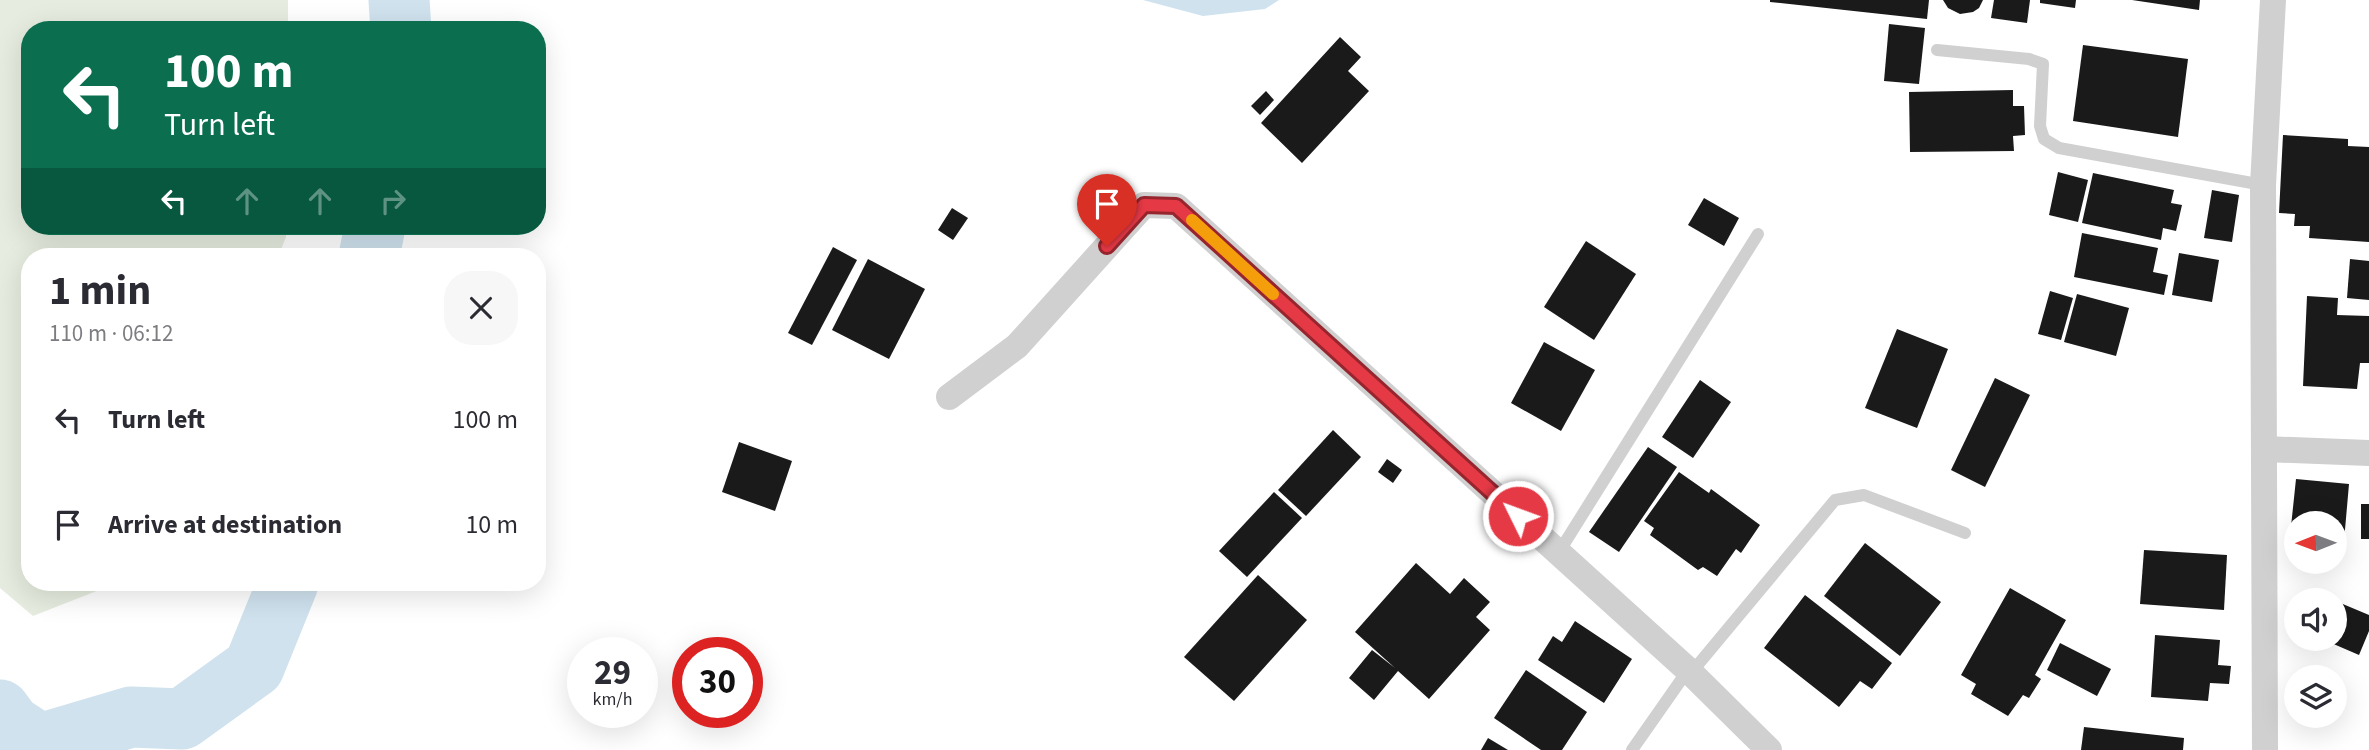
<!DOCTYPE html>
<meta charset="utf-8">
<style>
:root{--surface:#fff;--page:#f7f7f7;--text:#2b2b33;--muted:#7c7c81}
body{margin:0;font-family:"Source Sans 3",sans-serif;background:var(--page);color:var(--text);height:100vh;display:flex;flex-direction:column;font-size:26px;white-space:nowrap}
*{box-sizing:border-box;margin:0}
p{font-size:23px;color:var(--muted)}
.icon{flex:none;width:38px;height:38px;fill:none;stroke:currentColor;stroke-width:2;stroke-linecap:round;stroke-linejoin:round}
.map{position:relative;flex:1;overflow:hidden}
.details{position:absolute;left:21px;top:248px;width:525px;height:343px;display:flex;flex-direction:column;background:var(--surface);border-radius:28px;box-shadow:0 7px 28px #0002}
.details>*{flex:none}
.banner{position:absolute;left:21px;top:21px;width:525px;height:214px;border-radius:28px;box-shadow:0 7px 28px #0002;background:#0b6e4f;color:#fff;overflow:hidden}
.needle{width:46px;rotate:269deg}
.fabs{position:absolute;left:2284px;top:511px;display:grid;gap:14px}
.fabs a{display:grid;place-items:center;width:63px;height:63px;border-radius:50%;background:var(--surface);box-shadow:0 7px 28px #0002;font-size:35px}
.speed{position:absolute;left:567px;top:637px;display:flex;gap:14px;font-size:35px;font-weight:700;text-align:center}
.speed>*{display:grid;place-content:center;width:91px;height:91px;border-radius:50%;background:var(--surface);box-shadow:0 7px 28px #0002;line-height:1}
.speed small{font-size:18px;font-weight:400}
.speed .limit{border:10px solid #d22;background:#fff;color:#111}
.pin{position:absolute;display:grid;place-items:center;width:60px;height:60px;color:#fff;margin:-72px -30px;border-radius:50% 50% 50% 0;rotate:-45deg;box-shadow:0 0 7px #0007}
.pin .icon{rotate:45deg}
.me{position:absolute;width:77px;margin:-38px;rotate:312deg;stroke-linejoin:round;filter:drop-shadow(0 0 5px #0008)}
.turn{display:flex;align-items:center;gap:24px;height:147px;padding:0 28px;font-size:32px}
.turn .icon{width:91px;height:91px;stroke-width:2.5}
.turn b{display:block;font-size:49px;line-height:60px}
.lanes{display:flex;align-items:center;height:66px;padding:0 28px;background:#0003;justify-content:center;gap:35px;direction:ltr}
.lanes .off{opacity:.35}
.round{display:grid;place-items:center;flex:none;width:74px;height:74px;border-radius:28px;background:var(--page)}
.overview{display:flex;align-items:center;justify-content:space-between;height:119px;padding:0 28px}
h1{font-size:42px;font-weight:700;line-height:52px}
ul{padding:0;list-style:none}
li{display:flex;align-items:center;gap:21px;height:105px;padding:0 28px}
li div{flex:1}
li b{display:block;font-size:26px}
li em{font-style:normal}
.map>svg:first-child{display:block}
.green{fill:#e6ecdf}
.water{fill:#cfe2ee}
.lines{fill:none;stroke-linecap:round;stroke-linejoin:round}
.river{stroke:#cfe2ee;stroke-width:61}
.building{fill:#1a1a1a}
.lane{stroke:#d0d0d0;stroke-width:12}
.street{stroke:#d0d0d0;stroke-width:26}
.route-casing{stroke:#96252e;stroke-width:18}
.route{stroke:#e63946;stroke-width:12}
.slow{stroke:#f59e0b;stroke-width:12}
</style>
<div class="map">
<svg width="2369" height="750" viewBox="0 0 2369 750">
<rect width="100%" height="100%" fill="#fff"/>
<polygon class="green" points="0,0 288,0 288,30 30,30 30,226 286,226 286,237 278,257 30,257 30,583 117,583 33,616 0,588"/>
<polygon class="water" points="1143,0 1279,0 1265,9 1203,16"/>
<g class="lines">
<g class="river">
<polyline points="399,0 401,30"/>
<polyline points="369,257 375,226"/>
<polyline points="0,710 11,725 40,744 131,717 182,719 254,667 288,583"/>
</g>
</g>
<g class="building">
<polygon points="1770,0 1929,0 1927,19 1770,2"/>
<polygon points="1943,0 1983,0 1979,8 1973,12 1960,14 1948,8"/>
<polygon points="1994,0 2030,0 2027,23 1991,18"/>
<polygon points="2040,0 2076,0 2075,8 2040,3"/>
<polygon points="2132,0 2200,0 2199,10"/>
<polygon points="1889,24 1925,28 1919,84 1884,81"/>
<polygon points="1340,37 1361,57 1348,71 1369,91 1302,163 1261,123"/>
<polygon points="2083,45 2188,59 2178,137 2073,121"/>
<polygon points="2013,90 2013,106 2024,106 2025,135 2013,136 2014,151 1910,152 1909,92"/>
<polygon points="1266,91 1274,100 1260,115 1251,106"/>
<polygon points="2283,135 2348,139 2348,146 2369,147 2369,242 2309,238 2310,226 2294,226 2295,214 2279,213"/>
<polygon points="2058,172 2088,180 2078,222 2049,215"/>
<polygon points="2093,173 2174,190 2171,203 2182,205 2176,231 2163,228 2161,240 2082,223"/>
<polygon points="2212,190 2239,195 2232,242 2204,238"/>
<polygon points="1704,198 1739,218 1724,246 1688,225"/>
<polygon points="952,208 968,218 953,240 938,230"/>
<polygon points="2082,233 2158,248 2153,272 2168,275 2164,295 2074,277"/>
<polygon points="1586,241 1636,274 1594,340 1544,307"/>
<polygon points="833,247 857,260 812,345 788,333"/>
<polygon points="2179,253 2219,260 2212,302 2172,295"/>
<polygon points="868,259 925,289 889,359 832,330"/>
<polygon points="2350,259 2369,261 2369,300 2347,298"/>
<polygon points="2050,291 2073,298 2061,340 2038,334"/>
<polygon points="2077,294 2129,308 2116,356 2064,342"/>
<polygon points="2307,296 2338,298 2337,315 2369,316 2369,363 2360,363 2357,389 2303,386"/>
<polygon points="1897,329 1948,349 1917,428 1865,408"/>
<polygon points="1544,342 1595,370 1561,431 1511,403"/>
<polygon points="1995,378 2030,395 1985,487 1951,470"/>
<polygon points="1700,380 1731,402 1693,458 1662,437"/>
<polygon points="1333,430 1361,457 1306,516 1278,490"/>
<polygon points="739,442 792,461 775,511 722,492"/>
<polygon points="1648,447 1677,467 1619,552 1589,532"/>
<polygon points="1387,459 1402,470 1393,483 1378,472"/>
<polygon points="1679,472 1709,493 1711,489 1760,525 1741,553 1736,549 1717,576 1703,567 1698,570 1650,535 1654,528 1644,521"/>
<polygon points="2296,479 2349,484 2344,541 2334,540 2334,523 2296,523 2296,537 2290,536"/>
<polygon points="1274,492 1302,518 1247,577 1219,551"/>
<rect x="2361" y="504" width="8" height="35"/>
<polygon points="1865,543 1941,602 1900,656 1824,596"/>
<polygon points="2144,550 2227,555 2224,610 2140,604"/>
<polygon points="1416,563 1450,594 1464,578 1490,602 1476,617 1490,630 1429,699 1398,671 1374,700 1349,678 1372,650 1395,668 1355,632"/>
<polygon points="1258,575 1307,620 1234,701 1184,657"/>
<polygon points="2010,588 2066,620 2035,675 2041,679 2029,698 2023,695 2008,716 1971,694 1976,684 1961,675"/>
<polygon points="1805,595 1892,663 1872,689 1860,681 1839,707 1764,648"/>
<polygon points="2338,602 2369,615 2369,631 2359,655 2322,639 2334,639 2334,611"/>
<polygon points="1575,621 1632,659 1604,703 1538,660 1553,636 1562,642"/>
<polygon points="2155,635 2220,640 2218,665 2231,666 2229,684 2210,683 2208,701 2151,697"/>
<polygon points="2060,643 2111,669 2097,696 2047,670"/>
<polygon points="1526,670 1587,712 1562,750 1541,750 1494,718"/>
<polygon points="2084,727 2184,738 2183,750 2081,750"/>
<polygon points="1488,738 1508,750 1481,750"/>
</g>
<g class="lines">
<g class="lane">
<polyline points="1937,50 2029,59 2043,64 2040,126 2044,139 2059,148 2263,185"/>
<polyline points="1559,552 1758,234"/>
<polyline points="1691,673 1835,500 1864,495 1965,533"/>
<polyline points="1632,750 1688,670"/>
</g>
<g class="street">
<polyline points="949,397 1017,346 1144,205 1176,206 1688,670 1769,750"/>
<polyline points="2265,449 2369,453"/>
<polyline points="2265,750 2263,185 2273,0"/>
</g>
</g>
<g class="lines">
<defs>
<polyline id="route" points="1107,246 1144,205 1176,206 1518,516"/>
</defs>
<use href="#route" class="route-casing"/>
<use href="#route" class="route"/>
<polyline class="slow" points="1192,220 1273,294"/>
</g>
</svg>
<div class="fabs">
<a><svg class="needle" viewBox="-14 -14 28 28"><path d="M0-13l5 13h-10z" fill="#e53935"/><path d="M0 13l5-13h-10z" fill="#7c7c81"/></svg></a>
<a><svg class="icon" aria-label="sound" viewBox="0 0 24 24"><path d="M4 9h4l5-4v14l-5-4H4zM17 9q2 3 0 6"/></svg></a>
<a><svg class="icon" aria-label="layers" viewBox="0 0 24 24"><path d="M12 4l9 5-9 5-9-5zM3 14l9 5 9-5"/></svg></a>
</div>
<div class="speed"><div>29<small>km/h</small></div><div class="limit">30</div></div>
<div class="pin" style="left:1107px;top:246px;background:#d93025"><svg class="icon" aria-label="arrive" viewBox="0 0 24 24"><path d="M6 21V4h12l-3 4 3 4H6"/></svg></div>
<svg class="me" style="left:1518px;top:516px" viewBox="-20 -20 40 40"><circle r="17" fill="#e63946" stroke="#fff" stroke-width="3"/><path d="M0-11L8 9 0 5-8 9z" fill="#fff"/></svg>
<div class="banner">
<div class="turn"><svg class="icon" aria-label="left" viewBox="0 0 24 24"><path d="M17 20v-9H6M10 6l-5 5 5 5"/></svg><div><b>100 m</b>Turn left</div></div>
<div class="lanes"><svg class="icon" aria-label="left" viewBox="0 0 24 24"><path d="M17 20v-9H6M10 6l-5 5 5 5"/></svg><svg class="icon off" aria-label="ahead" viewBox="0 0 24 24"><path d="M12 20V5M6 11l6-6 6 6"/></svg><svg class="icon off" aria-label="ahead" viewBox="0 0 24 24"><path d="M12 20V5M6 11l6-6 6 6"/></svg><svg class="icon off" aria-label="right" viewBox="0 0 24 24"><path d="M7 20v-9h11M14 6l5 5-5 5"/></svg></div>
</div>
<section class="details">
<div class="overview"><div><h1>1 min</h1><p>110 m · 06:12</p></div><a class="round"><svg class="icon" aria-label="close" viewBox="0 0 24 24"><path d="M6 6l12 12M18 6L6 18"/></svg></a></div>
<ul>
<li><svg class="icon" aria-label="left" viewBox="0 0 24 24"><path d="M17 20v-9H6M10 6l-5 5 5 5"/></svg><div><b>Turn left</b></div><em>100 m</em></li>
<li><svg class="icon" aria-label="arrive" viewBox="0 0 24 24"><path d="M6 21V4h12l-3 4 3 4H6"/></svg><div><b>Arrive at destination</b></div><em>10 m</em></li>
</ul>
</section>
</div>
